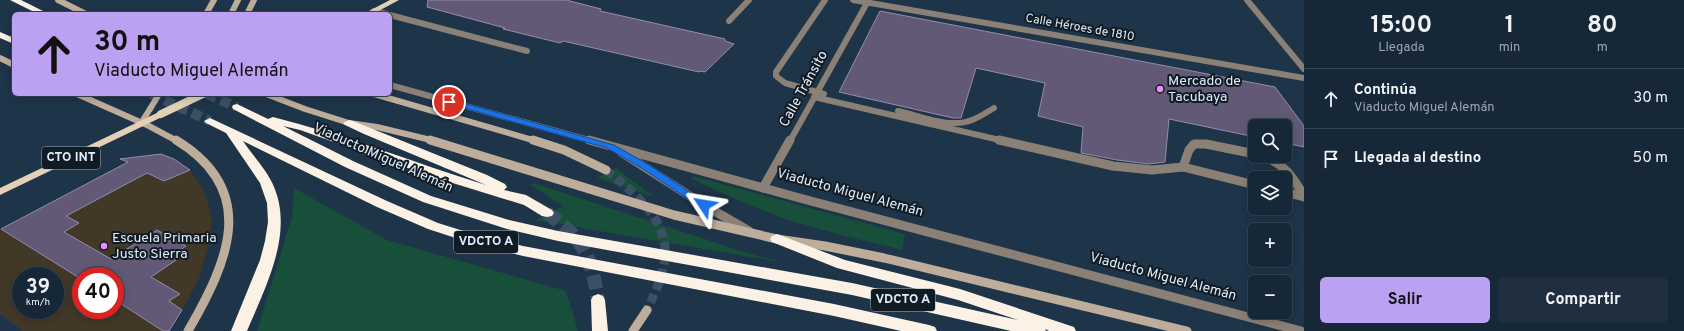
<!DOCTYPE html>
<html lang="es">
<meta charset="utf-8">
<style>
:root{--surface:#162737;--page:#1f2f3f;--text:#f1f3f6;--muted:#9ea5ad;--line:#354452;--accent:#bca0f2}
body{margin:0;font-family:Overpass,sans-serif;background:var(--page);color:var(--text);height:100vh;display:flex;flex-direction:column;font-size:15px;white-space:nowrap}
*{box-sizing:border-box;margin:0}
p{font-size:13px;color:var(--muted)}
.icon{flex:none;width:22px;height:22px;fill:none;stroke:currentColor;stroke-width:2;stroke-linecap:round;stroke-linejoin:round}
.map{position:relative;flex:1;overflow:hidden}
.details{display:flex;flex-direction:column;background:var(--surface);width:380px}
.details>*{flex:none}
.banner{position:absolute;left:12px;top:12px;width:380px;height:84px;border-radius:6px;box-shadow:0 2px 10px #0003,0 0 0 1px var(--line);background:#bca0f2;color:#111;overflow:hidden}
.fabs{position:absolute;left:1248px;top:119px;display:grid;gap:8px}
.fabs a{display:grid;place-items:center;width:44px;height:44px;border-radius:6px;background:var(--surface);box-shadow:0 2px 10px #0003,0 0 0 1px var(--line);font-size:20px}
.speed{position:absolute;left:12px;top:267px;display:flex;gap:8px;font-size:20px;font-weight:700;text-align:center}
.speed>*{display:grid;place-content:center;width:52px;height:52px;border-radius:50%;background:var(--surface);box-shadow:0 2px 10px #0003,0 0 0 1px var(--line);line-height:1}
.speed small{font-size:10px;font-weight:400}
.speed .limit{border:6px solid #d22;background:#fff;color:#111}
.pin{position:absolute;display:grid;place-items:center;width:34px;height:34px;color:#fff;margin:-17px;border:2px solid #fff;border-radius:50%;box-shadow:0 1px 4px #0007}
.me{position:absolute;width:44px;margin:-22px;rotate:303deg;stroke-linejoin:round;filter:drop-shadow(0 0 3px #0008)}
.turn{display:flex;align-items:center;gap:14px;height:84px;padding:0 16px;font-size:18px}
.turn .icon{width:52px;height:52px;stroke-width:2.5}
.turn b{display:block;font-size:28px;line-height:34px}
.eta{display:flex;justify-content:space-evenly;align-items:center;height:68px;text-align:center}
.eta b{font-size:24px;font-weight:700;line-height:28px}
.button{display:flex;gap:8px;margin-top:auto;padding:8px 16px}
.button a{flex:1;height:46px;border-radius:6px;background:var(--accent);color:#111;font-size:16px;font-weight:700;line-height:46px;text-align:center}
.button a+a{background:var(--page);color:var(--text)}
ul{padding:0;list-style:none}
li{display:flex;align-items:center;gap:12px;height:60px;padding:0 16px;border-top:1px solid var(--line)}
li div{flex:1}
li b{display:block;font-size:15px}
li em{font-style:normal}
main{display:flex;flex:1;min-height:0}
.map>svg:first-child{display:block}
.education{fill:#423828;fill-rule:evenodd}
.green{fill:#184f3b}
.building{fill:#625976;stroke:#958cac}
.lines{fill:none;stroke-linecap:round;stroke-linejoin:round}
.secondary-tunnel{stroke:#3b5064;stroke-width:9;stroke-dasharray:9 4.5;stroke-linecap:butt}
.motorway-tunnel-far1{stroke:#3b5064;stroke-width:10;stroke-dasharray:10 5;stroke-linecap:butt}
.motorway-tunnel{stroke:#3b5064;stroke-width:14;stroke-dasharray:14 6;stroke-linecap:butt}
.service-far1{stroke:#8b8075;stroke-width:6}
.service{stroke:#8b8075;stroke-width:9}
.minor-far1{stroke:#8b8075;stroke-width:6}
.minor{stroke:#8b8075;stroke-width:9}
.tertiary-far1{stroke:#8b8075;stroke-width:6}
.tertiary{stroke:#8b8075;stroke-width:9}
.secondary-far1{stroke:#bdad9a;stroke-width:6}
.secondary{stroke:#bdad9a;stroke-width:9}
.primary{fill:#e4cfb7;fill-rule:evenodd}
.motorway{fill:#fbf1e5;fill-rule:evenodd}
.secondary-bridge{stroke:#bdad9a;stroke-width:6}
.primary-bridge{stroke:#e4cfb7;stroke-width:8}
.route{fill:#1a73e8;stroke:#114b97}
.poi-dot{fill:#eb8dfc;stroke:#111b24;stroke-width:1.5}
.labels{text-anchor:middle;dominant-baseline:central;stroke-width:4;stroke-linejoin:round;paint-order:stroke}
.far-street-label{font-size:12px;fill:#dfedfa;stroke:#111b24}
.shield{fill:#111b24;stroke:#a1aeba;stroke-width:1}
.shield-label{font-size:13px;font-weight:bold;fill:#dfedfa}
.poi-label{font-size:14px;fill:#dfedfa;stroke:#111b24;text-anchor:start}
.street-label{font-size:14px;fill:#dfedfa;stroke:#111b24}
</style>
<main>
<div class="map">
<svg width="1304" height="331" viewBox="0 0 1304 331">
<rect width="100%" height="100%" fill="#1e3449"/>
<path class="education" d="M174,159L190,170L201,186L208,202L211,217V236L199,279L182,310L169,331H23L0,314V229L130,161ZM21,276H55V310H21ZM81,276H115V310H81Z"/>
<g class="green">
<polygon points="616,168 654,197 597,178"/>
<path d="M693,176L905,234L902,250C862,240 822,231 783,218C752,207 722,193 692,179Z"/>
<polygon points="534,183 750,254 785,263 536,220 563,206 531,185"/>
<polygon points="294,188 387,240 566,291 578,331 257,331 292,217"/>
</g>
<g class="building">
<polygon points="428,0 566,0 601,9 600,11 725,39 725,41 734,44 705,72 700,71 699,72 563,41 560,43 503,29 505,28 427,7"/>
<polygon points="880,11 1275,87 1304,126 1304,147 1285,143 1285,126 1255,126 1255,137 1169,119 1165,162 1149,164 1117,160 1081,153 1083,127 1038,116 1045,83 976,68 961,118 953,118 839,92"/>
<polygon points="161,154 174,159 190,170 164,181 147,173 66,216 79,223 64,232 111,259 157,230 186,246 179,251 185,254 151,277 180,294 169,301 182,310 169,331 163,331 115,300 115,276 81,276 81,279 1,229 128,162 120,159"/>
</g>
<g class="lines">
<path class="secondary-tunnel" d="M606,170C635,194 672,221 664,264C661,280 654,295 647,310"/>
<g class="motorway-tunnel-far1">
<polyline points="151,94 210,121"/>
<polyline points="207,94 237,107"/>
</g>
<path class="motorway-tunnel" d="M547,213C584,239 591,256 598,300"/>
<g class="service-far1">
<polyline points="374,11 387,14"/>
<polyline points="390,15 527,51"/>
<polyline points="729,21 749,0"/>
<polyline points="824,94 785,83 776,76 776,72 825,0"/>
<polyline points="814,97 1004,141"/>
<path d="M898,111C921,116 949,129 972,120C980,117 987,112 994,108"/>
</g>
<g class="service">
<polyline points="999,140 1113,166 1152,170 1183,167 1255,185"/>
<path d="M1262,156C1284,163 1293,177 1304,196"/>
<polyline points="1183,167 1189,150 1194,144 1206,144 1255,154"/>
<polyline points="1285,192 1304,197"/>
</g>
<g class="minor-far1">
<polyline points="853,0 1304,78"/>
<polyline points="790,141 867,3"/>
</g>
<polyline class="minor" points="763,188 790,140"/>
<g class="tertiary-far1">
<polyline points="1247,0 1304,69"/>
<polyline points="390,85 592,141"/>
</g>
<g class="tertiary">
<polyline points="589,140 807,200 1301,331"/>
<polyline points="621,152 704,205 749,231"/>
</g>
<g class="secondary-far1">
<polyline points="58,0 86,14"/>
<polyline points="206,14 214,0"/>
<polyline points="231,14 238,0"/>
<polyline points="247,14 254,0"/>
<polyline points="0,58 14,65"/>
<polyline points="77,94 149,126 177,141"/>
<polyline points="266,94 305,109 349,123 377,127 435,141"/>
<polyline points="374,94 536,141"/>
<polyline points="141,123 150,109"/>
</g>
<g class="secondary">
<path d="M176,140C260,191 228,262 188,331"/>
<polyline points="430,140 674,215 777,239 825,246 884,258 1187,331"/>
<polyline points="533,140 564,150 606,170"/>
<polyline points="633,331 647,310"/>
</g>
<g class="primary">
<polygon points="390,0 399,0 373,14 363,14"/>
<polygon points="161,111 164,112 166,114 164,116 0,195 0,188"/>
</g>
<g class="motorway">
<polygon points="10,0 21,0 49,14 38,14"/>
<polygon points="0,32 14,38 14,44 0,38"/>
<path d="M237,104L268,119L273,117C345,135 415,163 486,185L364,134L345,125L343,123L349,120L353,121L487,175L505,184L507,187L504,190L526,195L552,210L554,213L552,216L547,217L542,216L524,205L430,176L300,130L283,126L353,161L431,196L509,220L558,231L852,283L1018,320L958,300L837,268L772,242L770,239L772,236L777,234L845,260L960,289L1074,327L1076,331H1049L1045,329L1046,331H1011L852,295L558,241L507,229L423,202L345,167L233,109L232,107L233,105Z"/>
<path d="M210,118L387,201L438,223L470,233L523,246L834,304L929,325L935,327L937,331H901L834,316L523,256L468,242L428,229L377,207L243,141C252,155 268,171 274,187C294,234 265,288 247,331H231L260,260L265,241L268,222L267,203L260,183L226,133L206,123L204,121Z"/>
<polygon points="598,294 603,296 605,300 608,331 592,331 591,300 593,296"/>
</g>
<polyline class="secondary-bridge" points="150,109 159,94"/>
<polyline class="primary-bridge" points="161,114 203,94"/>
</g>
<polygon class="route" points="449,99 614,145 649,165 709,205 704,208 700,207 643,169 607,148 446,103 445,102"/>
<g class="poi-dot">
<circle cx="1160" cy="89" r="4"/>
<circle cx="104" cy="246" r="4"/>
</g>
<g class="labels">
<g class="far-street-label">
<text transform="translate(1080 28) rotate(10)">Calle Héroes de 1810</text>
</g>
<g class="shield">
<rect x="42" y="147" width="58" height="22" rx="3"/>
<rect x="454" y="231" width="64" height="22" rx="3"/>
<rect x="871" y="289" width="64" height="22" rx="3"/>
</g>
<g class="shield-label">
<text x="71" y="158">CTO INT</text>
<text x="486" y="242">VDCTO A</text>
<text x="903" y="300">VDCTO A</text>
</g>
<g class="poi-label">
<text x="1168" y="81">Mercado de<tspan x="1168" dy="16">Tacubaya</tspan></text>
<text x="112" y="238">Escuela Primaria<tspan x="112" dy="16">Justo Sierra</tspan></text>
</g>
<g class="street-label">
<text transform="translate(804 89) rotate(-61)">Calle Tránsito</text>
<text transform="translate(383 158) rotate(24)">Viaducto Miguel Alemán</text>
<text transform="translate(850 193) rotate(15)">Viaducto Miguel Alemán</text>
<text transform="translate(1163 277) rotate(15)">Viaducto Miguel Alemán</text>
</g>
</g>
</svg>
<div class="fabs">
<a><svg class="icon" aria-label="search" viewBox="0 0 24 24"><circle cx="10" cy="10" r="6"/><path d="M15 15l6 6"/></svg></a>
<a><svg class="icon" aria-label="layers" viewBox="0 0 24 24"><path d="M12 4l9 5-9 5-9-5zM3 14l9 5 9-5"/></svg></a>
<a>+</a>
<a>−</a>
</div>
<div class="speed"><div>39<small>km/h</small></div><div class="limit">40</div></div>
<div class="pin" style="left:449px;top:102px;background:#d93025"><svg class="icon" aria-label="arrive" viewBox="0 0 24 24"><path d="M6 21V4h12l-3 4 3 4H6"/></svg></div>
<svg class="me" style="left:704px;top:205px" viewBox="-20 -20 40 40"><path d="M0-17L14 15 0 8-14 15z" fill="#1a73e8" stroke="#fff" stroke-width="4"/></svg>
<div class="banner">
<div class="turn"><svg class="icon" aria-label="ahead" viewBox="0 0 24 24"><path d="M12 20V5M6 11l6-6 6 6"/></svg><div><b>30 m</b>Viaducto Miguel Alemán</div></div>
</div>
</div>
<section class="details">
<div class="eta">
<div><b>15:00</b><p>Llegada</p></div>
<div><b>1</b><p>min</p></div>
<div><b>80</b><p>m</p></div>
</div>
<ul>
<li><svg class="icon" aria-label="ahead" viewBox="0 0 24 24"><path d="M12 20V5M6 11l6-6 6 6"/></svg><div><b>Continúa</b><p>Viaducto Miguel Alemán</p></div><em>30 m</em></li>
<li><svg class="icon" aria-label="arrive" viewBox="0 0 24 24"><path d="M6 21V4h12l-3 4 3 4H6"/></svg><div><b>Llegada al destino</b></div><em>50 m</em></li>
</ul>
<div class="button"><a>Salir</a><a>Compartir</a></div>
</section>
</main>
